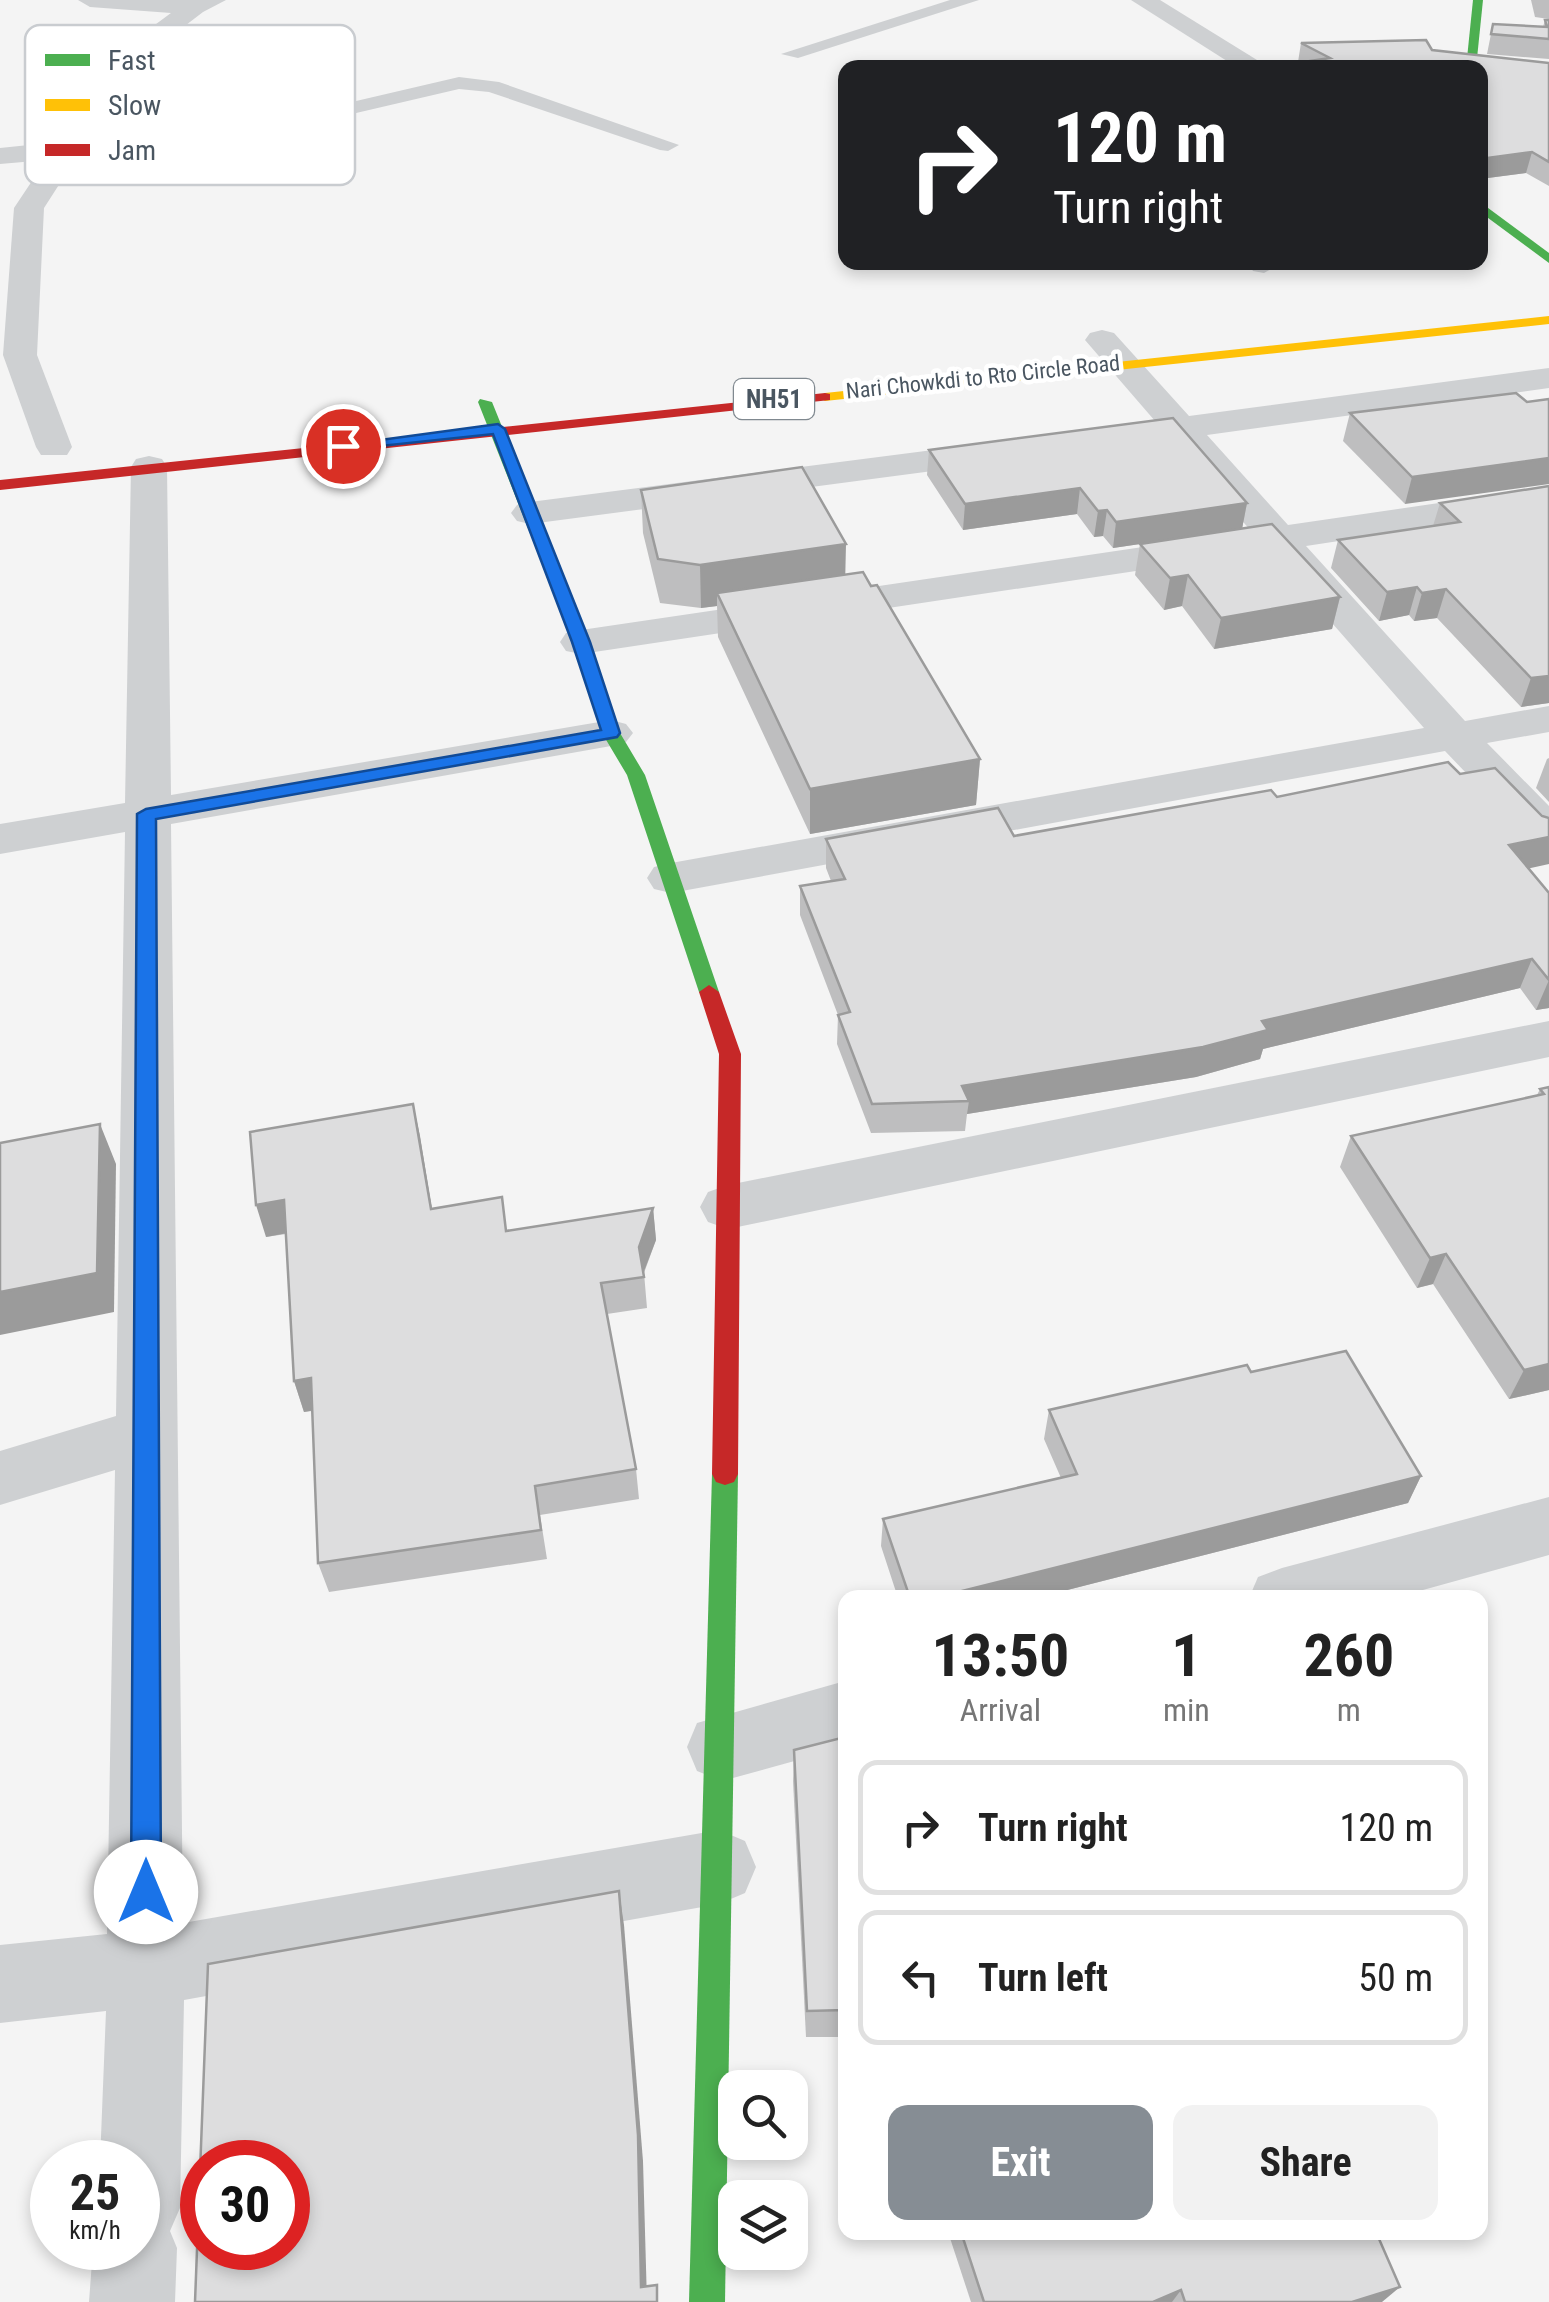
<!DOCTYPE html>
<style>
:root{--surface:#fff;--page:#f2f2f2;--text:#222;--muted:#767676;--line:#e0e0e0;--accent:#868d94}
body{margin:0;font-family:"Roboto Condensed",sans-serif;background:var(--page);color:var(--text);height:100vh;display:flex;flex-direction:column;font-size:38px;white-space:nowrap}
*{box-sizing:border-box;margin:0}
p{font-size:32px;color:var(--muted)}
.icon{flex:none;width:55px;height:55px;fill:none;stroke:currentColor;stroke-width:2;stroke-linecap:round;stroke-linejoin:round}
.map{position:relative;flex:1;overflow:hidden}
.drawer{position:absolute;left:838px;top:1590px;width:650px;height:650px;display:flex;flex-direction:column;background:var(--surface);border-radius:20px;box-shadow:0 5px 15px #0003}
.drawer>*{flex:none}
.banner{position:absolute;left:838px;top:60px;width:650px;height:210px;border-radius:20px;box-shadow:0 5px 15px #0003;background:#202124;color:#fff;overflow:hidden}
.tools{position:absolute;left:718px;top:2070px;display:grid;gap:20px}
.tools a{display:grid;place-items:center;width:90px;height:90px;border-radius:20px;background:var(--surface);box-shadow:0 5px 15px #0003;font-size:50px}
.speed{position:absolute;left:30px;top:2140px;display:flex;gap:20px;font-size:50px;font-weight:700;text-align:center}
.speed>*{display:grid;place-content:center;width:130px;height:130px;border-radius:50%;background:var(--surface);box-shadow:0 5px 15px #0003;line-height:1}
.speed small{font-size:25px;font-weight:400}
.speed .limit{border:15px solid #d22;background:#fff;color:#111}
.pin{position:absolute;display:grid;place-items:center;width:85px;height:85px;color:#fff;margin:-42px;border:5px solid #fff;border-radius:50%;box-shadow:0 2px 10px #0007}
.me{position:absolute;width:110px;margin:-55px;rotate:0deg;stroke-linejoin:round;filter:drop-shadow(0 0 8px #0008)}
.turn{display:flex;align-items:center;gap:35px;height:210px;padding:0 50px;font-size:45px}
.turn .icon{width:130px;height:130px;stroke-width:2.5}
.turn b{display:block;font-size:70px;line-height:85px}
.eta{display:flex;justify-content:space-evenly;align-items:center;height:170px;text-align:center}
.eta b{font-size:60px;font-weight:700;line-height:70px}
.cta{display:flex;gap:20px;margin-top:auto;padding:20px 50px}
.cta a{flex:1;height:115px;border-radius:20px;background:var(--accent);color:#fff;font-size:40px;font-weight:700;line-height:115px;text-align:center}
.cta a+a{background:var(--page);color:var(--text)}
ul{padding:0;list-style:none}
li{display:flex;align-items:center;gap:30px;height:135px;margin:0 20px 15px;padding:0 30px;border:5px solid var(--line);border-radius:20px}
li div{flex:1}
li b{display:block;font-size:38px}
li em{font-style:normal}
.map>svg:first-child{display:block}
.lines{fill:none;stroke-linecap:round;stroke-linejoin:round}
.lane{fill:#ced0d2;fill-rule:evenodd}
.street{fill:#ced0d2;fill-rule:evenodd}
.fast{fill:#4caf50;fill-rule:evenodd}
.slow{fill:#ffc107;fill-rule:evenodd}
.jam{fill:#c62828;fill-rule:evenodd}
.wall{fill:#bebebf}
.shaded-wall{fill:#9b9b9b}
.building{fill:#ddddde;stroke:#9b9b9b;stroke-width:2.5;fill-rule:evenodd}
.route{fill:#1a73e8;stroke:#114b97;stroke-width:2.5}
.labels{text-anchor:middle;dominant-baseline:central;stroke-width:9;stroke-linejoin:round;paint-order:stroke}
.far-street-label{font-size:22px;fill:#4a5661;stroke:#fff}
.shield{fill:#fff;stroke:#808990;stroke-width:2.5}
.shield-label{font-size:25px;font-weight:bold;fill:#4a5661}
.key{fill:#fff;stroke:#c9ccd0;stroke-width:2.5}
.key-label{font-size:28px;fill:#4a5661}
</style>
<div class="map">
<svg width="1549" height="2302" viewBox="0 0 1549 2302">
<rect width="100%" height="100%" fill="#f4f4f4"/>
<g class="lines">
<g class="lane">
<polygon points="950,0 979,0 798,58 781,54"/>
<polygon points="1243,54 1250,56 1250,64 1205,68"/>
<polygon points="459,77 499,82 679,145 668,151 660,150 489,92 459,89 339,117 76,143 65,137 76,131 339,105"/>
</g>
<g class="street">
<polygon points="78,0 226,0 203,12 122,74 98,124 44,208 37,355 72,447 67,455 41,455 36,447 3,355 14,208 46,160 0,164 0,148 58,142 102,64 171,13 90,7"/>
<polygon points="1131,0 1160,0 1270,68 1238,68"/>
<polygon points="1247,262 1279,262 1280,264 1264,273 1253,271"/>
<polygon points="1102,330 1114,333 1189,416 1549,368 1549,388 1207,435 1288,525 1549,487 1549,509 1306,546 1465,721 1549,706 1549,732 1487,743 1549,806 1549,848 1533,843 1445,751 671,893 654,889 647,878 654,867 671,863 1424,728 1269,551 581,654 566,651 560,642 566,633 581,630 1251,531 1172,440 1109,449 1096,446 1091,438 1096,430 1155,421 1085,340 1090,333"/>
<polygon points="1003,441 1016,444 1021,452 1016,460 530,524 517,521 511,513 517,505 530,502"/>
<polygon points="149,456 162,459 167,467 171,795 611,720 626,724 633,733 626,742 611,746 171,824 183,1923 719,1830 745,1841 756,1867 745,1893 719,1904 184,2000 180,2208 170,2231 177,2248 175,2302 89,2302 93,2248 138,2248 138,2162 100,2162 106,2011 0,2023 0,1945 107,1934 115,1470 0,1505 0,1451 116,1416 125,832 0,854 0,824 125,803 131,467 136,459"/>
<polygon points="1549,1021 1549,1057 728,1229 708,1222 700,1207 708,1192 728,1185"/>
<polygon points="1549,1497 1549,1555 1394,1598 1249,1598 1258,1577 1282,1568"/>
<polygon points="845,1681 845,1747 722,1781 697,1771 687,1747 697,1723"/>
</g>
<g class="fast">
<polygon points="1473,0 1483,0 1476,68 1466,68"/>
<polygon points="1480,202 1549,253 1549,263 1480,212"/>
<polygon points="480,399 492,402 589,642 620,733 645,775 719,992 716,997 709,999 699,992 627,775 602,733 573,642 478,402"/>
<polygon points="725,1463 734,1466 738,1474 725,2302 689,2302 712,1474 716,1466"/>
</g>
<polygon class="slow" points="1549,316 1549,324 825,401 818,397 825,393"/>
<g class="jam">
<polygon points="825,393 830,394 830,400 0,490 0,480"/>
<polygon points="709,985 719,992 741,1054 738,1474 734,1482 725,1485 716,1482 712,1474 719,1054 699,992"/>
</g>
</g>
<g class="wall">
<polygon points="1531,0 1549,0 1549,19 1535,17"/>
<polygon points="1545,20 1549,20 1549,59 1487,54 1493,24 1543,27"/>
<polygon points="1301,43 1432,50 1549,63 1549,186 1526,173 1480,179 1480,68 1298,62"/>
<polygon points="1527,402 1405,504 1343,441 1350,413"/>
<polygon points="929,450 1247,503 1242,529 1113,548 1103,536 1094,537 1077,514 963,530 927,475"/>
<polygon points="1549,486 1549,703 1521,707 1437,618 1414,621 1409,615 1379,621 1331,568 1338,540 1433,526 1440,503"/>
<polygon points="641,490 845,574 980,759 976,805 810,834 718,637 717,606 701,608 660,603 643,533"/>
<polygon points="1140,544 1340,597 1332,629 1214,649 1182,606 1164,610 1135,575"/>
<polygon points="1549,758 1549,802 1536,788 1547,759"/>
<polygon points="1277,797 1528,868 1549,893 1549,1008 1536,1010 1520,988 1263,1049 1260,1059 1196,1077 967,1114 965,1131 871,1133 837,1044 838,1015 800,915 800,886 831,881 826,868 826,839 1014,836"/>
<polygon points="1549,1087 1549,1390 1509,1399 1433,1284 1417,1288 1340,1167 1351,1136 1537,1095 1540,1089"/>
<polygon points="413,1104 432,1209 508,1231 653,1208 656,1240 644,1273 647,1308 607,1314 636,1469 639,1499 540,1515 547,1559 329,1592 318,1563 312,1411 304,1412 294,1381 286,1234 266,1237"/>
<polygon points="1251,1372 1421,1476 1408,1503 1036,1598 898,1598 881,1546 883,1519 1061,1478 1044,1439 1049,1410"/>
<polygon points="845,1737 845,2037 806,2037 793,1781 794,1750"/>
<polygon points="948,2232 1376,2232 1382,2302 971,2302"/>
</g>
<g class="shaded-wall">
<polygon points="1532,152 1526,173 1480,179 1480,159"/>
<polygon points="1549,458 1549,484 1405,504 1412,477"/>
<polygon points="1080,488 1077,514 963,530 965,504"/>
<polygon points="1247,503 1242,529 1113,548 1116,522"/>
<polygon points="1107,510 1103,536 1094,537 1098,511"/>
<polygon points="846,544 845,587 717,593 717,606 701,608 700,565"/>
<polygon points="1188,575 1182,606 1164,610 1170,578"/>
<polygon points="1417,587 1409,615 1379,621 1387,592"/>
<polygon points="1446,589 1437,618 1414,621 1422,593"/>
<polygon points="1340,597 1332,629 1214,649 1221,618"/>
<polygon points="1549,676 1549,703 1521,707 1531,678"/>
<polygon points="980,759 976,805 810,834 810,789"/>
<polygon points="1549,837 1549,864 1498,875 1509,845"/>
<polygon points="1532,959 1520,988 1263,1049 1260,1059 1196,1077 967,1114 969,1101 962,1086 1262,1021"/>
<polygon points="1549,980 1549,1008 1536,1010"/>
<polygon points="413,1104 420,1136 437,1241 431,1209"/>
<polygon points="100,1124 116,1164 114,1312 0,1335 0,1292"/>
<polygon points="284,1200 293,1232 266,1237 256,1205"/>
<polygon points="653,1208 656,1240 641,1279 639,1247"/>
<polygon points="1446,1254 1433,1284 1417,1288 1430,1258"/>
<polygon points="1549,1364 1549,1390 1509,1399 1524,1370"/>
<polygon points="311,1378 321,1409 304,1412 294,1381"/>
<polygon points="1421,1476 1408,1503 1036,1598 934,1598"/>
<polygon points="619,1891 624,1925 643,2161 647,2302 641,2287"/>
<polygon points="1400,2287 1382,2302 1352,2302"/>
<polygon points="1181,2290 1172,2302 1153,2302"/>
</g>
<g class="building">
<polygon points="1545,20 1549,20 1549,39 1491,34 1493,24 1547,27"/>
<polygon points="1426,40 1432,50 1549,63 1549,162 1532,152 1480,159 1480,68 1263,68 1330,58 1301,43"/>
<polygon points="1516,393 1527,402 1549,399 1549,458 1412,477 1350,413"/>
<polygon points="1173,418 1247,503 1116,522 1107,510 1098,511 1080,488 965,504 929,450"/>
<polygon points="802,467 846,544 700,565 658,559 641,490"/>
<polygon points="1549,486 1549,676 1531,678 1446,589 1422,593 1417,587 1387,592 1338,540 1460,522 1440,503"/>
<polygon points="1272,524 1340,597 1221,618 1188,575 1170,578 1140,544"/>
<polygon points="863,572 871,586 877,585 980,759 810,789 717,593"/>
<polygon points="1448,762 1460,774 1495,768 1542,816 1549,818 1549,837 1509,845 1549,893 1549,980 1532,959 1262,1021 1268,1030 1203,1047 962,1086 969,1101 872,1104 838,1015 850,1012 800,886 845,879 826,839 998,808 1014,836 1271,790 1277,797"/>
<polygon points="1549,1087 1549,1364 1524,1370 1446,1254 1430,1258 1351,1136 1544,1094 1540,1089"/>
<polygon points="413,1104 431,1209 502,1197 506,1231 653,1208 639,1247 644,1277 601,1283 636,1469 535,1486 541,1530 318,1563 311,1378 294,1381 284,1200 256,1205 250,1132"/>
<polygon points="100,1124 97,1273 0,1292 0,1143"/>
<polygon points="1346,1351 1421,1476 934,1598 910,1598 883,1519 1077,1474 1049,1410 1247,1365 1251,1372"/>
<polygon points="845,1737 845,2010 807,2011 794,1750"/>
<path d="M619,1891L638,2135L641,2287L657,2285V2302H195L208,1964ZM202,2162H288V2248H202Z"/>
<polygon points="961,2232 1376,2232 1400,2287 1352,2302 1185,2302 1181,2290 1153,2302 984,2302"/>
</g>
<polygon class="route" points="498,424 505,429 590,642 620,733 617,737 156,819 161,1892 157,1903 146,1907 135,1903 131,1892 137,814 146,809 601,730 572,642 493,434 343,450 336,446"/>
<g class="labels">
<g class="far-street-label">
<text transform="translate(983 377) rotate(-6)">Nari Chowkdi to Rto Circle Road</text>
</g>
<rect class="shield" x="734" y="379" width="80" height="40" rx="8"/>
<g class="shield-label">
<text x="774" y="399">NH51</text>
</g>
</g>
<rect x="25" y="25" width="330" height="160" rx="15" class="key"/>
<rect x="45" y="54" width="45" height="12" fill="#4caf50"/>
<rect x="45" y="99" width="45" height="12" fill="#ffc107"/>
<rect x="45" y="144" width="45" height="12" fill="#c62828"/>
<g class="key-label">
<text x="108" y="70">Fast</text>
<text x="108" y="115">Slow</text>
<text x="108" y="160">Jam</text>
</g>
</svg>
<div class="tools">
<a><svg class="icon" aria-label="search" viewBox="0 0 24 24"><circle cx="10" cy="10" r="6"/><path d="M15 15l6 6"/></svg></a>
<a><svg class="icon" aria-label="layers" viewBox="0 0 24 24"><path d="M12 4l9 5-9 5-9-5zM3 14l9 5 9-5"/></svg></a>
</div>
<div class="speed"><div>25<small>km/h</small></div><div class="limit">30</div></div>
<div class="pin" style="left:343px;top:446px;background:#d93025"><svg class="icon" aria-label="arrive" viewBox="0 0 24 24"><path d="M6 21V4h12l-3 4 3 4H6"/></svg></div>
<svg class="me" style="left:146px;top:1892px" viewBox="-20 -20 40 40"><circle r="19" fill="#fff"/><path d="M0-13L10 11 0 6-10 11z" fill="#1a73e8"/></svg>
<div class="banner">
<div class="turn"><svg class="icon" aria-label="right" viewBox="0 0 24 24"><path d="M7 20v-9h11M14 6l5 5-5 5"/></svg><div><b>120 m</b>Turn right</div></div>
</div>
<section class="drawer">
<div class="eta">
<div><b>13:50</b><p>Arrival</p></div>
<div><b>1</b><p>min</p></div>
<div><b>260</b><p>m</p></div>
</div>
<ul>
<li><svg class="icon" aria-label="right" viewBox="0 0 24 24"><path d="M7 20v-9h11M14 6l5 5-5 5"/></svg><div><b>Turn right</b></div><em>120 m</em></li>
<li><svg class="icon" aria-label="left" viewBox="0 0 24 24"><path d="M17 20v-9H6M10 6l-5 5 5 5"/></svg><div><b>Turn left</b></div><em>50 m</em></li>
</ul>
<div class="cta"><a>Exit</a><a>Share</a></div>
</section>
</div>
